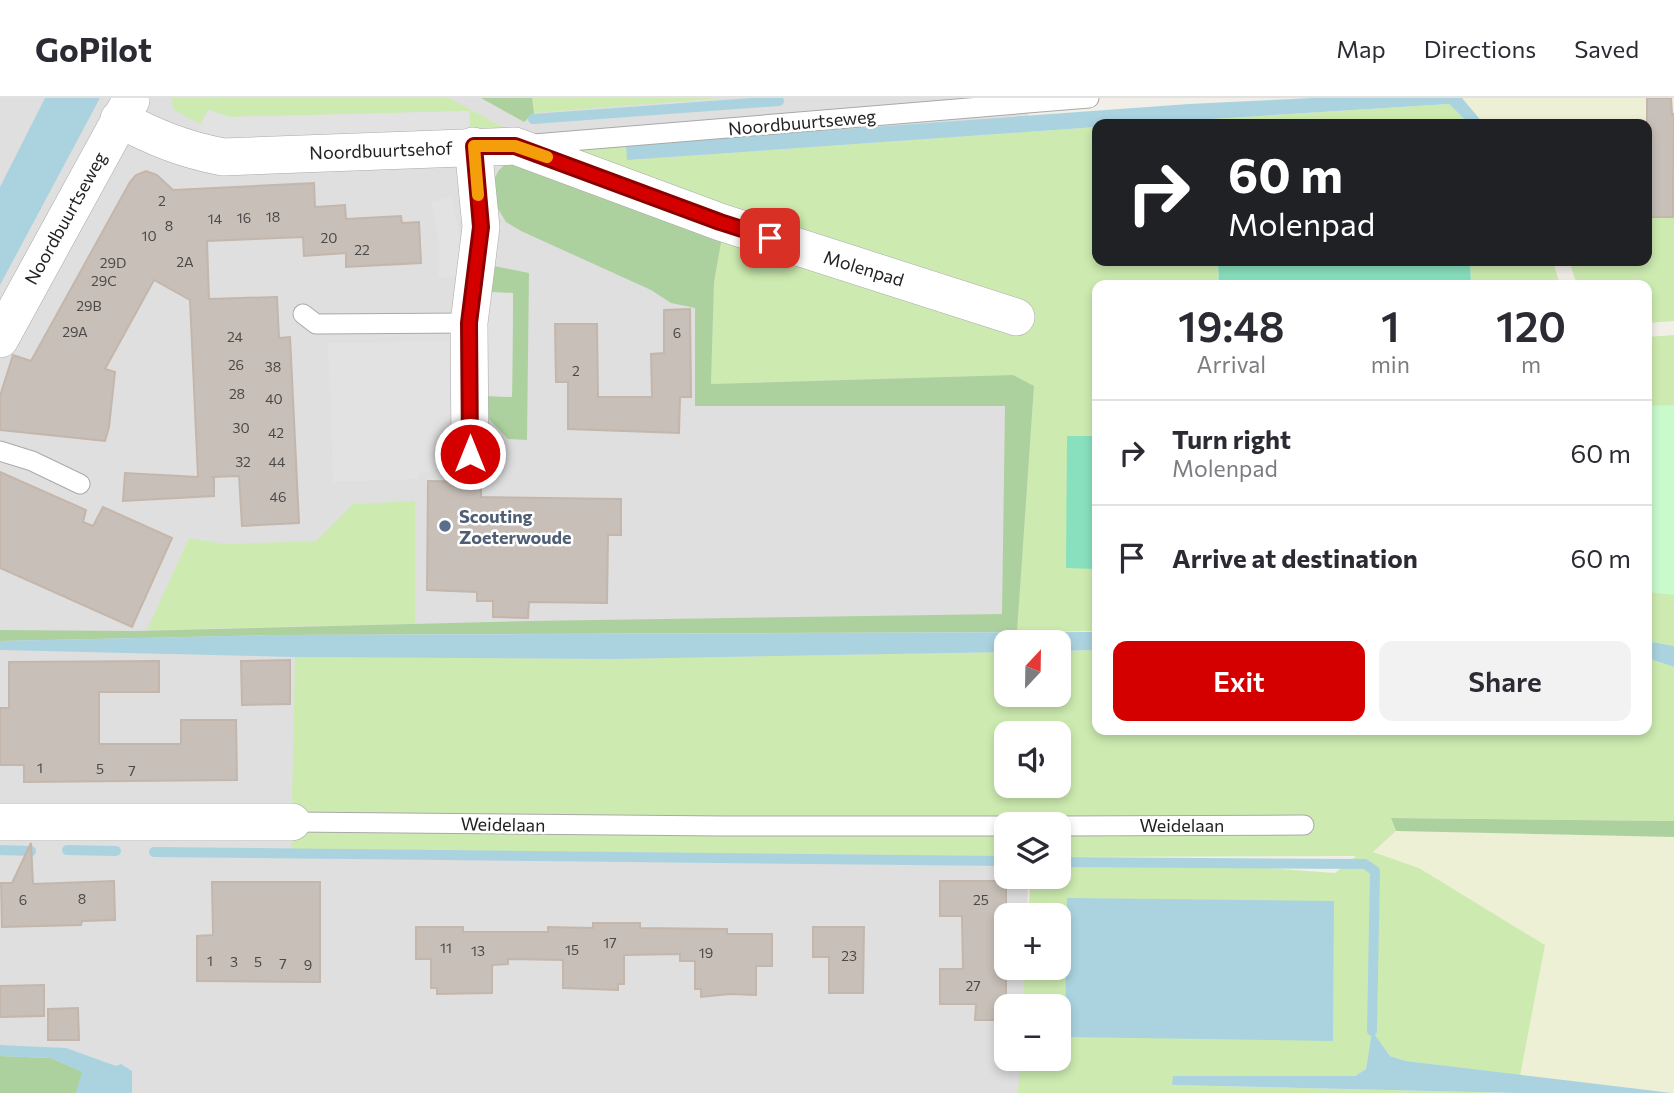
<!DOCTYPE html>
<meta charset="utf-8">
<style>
:root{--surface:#fff;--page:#f2f2f3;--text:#2b2b33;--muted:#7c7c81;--line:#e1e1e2;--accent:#d40000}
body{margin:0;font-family:Commissioner,sans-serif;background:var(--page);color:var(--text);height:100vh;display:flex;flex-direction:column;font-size:26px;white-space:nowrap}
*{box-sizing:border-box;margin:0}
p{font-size:23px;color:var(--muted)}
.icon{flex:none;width:38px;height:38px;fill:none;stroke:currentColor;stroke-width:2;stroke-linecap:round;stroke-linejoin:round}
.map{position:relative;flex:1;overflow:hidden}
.drawer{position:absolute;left:1092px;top:182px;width:560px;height:455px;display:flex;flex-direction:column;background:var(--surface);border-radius:14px;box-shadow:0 4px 10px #0003}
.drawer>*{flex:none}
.banner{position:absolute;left:1092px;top:21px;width:560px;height:147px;border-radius:14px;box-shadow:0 4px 10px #0003;background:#202124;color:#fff;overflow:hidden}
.needle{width:46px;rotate:22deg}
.controls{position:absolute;left:994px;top:532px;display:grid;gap:14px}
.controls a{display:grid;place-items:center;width:77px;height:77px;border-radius:14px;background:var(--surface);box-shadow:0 4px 10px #0003;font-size:35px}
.pin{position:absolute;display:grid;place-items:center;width:60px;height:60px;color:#fff;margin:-30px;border-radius:14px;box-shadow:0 4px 10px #0006}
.me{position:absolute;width:77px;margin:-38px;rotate:0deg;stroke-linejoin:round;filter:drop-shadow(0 0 5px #0008)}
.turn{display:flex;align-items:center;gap:24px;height:147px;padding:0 21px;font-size:32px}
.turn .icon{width:91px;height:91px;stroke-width:2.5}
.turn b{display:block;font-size:49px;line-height:60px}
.eta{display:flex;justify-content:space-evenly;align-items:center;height:119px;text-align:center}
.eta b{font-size:42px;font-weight:600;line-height:49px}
.cta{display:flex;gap:14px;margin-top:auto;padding:14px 21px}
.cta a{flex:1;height:80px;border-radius:14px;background:var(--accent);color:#fff;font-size:28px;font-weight:600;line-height:80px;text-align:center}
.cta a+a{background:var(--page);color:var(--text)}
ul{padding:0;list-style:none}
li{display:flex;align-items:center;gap:21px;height:105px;padding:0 21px;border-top:2px solid var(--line)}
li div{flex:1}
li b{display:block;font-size:26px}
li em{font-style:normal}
header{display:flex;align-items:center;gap:42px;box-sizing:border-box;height:98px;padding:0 35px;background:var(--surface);border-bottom:2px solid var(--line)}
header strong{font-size:33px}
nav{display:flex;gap:38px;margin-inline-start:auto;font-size:24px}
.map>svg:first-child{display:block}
.residential{fill:#e0dfdf}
.farmland{fill:#eef0d5}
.grass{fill:#cdebb0;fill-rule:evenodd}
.forest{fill:#add19e}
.park{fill:#c8facc}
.pitch{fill:#88e0be}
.parking{fill:#e2e2e2}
.water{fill:#aad3df}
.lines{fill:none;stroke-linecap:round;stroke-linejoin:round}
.stream{stroke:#aad3df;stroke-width:10}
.building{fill:#c7bfb8;stroke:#c4b6ab;stroke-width:2}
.lane-casing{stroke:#a9a9a9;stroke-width:21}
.street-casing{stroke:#a9a9a9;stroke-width:38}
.lane{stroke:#fff;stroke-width:19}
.street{stroke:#fff;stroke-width:37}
.route-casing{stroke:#8a0000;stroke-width:18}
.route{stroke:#d40000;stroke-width:12}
.slow{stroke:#f59e0b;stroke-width:12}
.service-dot{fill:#5c6f8a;stroke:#fff;stroke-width:2.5}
.labels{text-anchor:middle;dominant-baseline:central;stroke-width:5;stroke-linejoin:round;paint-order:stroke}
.number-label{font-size:14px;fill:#4b4948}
.street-label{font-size:18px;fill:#222;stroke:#fff}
.service-label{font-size:18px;font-weight:bold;fill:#4e5e75;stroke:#fff;text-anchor:start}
</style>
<header>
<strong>GoPilot</strong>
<nav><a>Map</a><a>Directions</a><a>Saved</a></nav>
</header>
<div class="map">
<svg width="1674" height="995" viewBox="0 0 1674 995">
<rect width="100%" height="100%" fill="#f2efe9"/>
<polygon class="residential" points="0,0 1028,0 1034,288 1018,544 1006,544 1006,779 1027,779 1028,817 1006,817 1006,870 1030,870 1032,908 1006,908 1006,961 1034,961 1035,995 0,995"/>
<g class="farmland">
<polygon points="1462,0 1674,0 1674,76 1647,76 1647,26 1484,26"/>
<polygon points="1396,733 1674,739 1674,995 1520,978 1545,847 1419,770 1373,754"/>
</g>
<g class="grass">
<polygon points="171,0 449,0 503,29 505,35 470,36 469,13 231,19 208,12 200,26 174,12"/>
<polygon points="532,0 721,0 534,15"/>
<polygon points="1449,6 1469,26 1133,26"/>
<polygon points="1097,29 1097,163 1218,163 1219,187 1097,187 1097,533 1017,534 1034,288 1013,277 711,286 714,184 723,133 538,49 626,47 628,62"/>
<polygon points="1647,76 1674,76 1674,223 1647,225 1647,187 1577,187 1569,163 1647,163"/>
<polygon points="1470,163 1553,163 1560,187 1471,187"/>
<polygon points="1674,237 1674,548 1647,543 1647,239"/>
<polygon points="415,403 415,526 147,532 189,440 224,446 316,443 353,406"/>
<path d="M1097,552V632H1647V560L1674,569V723L1391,720L1396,733L1373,754L1419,770L1545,847L1520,978L1406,963L1390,958L1372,934L1366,971L1355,978L1173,979V987L1516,995H1018L1020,961H1059V908H1023L1025,870H1059V817H1028L1031,779H1059V768L1267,770L1335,775L1356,758L1059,759V726H1006V758L291,751L295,559L614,561L1006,554V597H1059V553ZM1006,635H1059V688H1006Z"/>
</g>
<g class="forest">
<polygon points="481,0 532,0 534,15 524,24"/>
<polygon points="511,61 723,133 714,184 711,286 1013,277 1034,288 1017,534 274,537 0,543 0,532 134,533 528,523 1002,516 1005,308 695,308 695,210 671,205 651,192 521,133 506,124 497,109 494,81 499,72"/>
<polygon points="494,168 529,175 527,342 508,341 489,321 483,298 512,298 513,195 484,194"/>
<polygon points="1391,720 1674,723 1674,739 1396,733"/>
<polygon points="0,958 51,960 83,974 76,995 0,995"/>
</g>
<polygon class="park" points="1674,307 1674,497 1647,494 1647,308"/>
<g class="pitch">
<polygon points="1218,163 1470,163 1471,187 1219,187"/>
<polygon points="1067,338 1097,338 1097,471 1066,470"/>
</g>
<g class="parking">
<polygon points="208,12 231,19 469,13 470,36 246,47 196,37"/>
<polygon points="452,99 460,141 459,179 438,179 439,144 431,104"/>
<polygon points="484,194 513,195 512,299 483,298"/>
<polygon points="451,243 451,370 419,375 418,381 333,384 328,245"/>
</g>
<g class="water">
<polygon points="45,0 100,0 0,187 0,89"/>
<polygon points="1312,0 1462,0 1484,26 1469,26 1449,6 1133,26 1097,26 1097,29 627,62 626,47 1189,6"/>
<polygon points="1097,534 1097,552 1059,553 1059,544 1006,544 1006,554 614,561 295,559 0,552 0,543 274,537"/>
<polygon points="1647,543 1674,548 1674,569 1647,560"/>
<polygon points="1067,800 1334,803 1333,943 1065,939"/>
<polygon points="1372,933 1390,958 1406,963 1672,995 1516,995 1172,987 1173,978 1355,978 1366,971"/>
<polygon points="0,947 66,950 116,968 121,966 132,973 132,995 76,995 82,974 51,960 0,958"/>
</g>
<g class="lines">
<g class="stream">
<polyline points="533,21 779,3"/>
<polyline points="0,752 31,753"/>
<polyline points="67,752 116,753"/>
<polyline points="154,754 1006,763"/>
<polyline points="1059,764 1365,766 1375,773 1372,933"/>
</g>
</g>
<g class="building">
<polygon points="1647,0 1671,0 1672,16 1674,16 1673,119 1647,119"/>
<polygon points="146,73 157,77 173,92 314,85 315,109 345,107 346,121 401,118 402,125 419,124 421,165 346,169 346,155 304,158 303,139 207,143 209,201 277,199 279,240 290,239 299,425 242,428 239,378 211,379 214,379 214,398 123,403 125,375 198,379 190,202 154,182 105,271 115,274 109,329 105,343 0,332 0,298 13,257 31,263 130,84 136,77"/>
<polygon points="690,211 691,299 680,299 679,335 568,331 568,284 556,284 555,226 597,226 598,299 652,299 651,256 664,255 664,212"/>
<polygon points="0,374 86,412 83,424 93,428 103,409 172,440 132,529 0,470"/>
<polygon points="428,383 481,384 481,399 621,401 621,437 608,437 607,505 529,504 528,520 493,519 493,503 477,503 477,494 427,492"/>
<polygon points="290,562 290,606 242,607 241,563"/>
<polygon points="159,563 159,594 99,594 99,646 181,646 181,622 236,622 237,682 24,684 24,667 0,667 0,610 9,610 9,564"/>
<polygon points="31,745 33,786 114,783 115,822 82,823 81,827 2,829 1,785 12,785"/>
<polygon points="940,783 1006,783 1006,922 975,922 976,906 940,906 940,871 963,871 962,818 940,818"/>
<polygon points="212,784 320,784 320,884 197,883 197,838 213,837"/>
<polygon points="593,825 640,825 640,830 727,831 727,836 772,836 772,868 756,868 756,897 730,896 701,899 701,891 695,891 695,863 680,863 680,856 624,857 624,886 618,886 618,892 563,890 563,862 508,861 508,866 492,867 492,895 437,896 437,890 431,890 431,861 416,861 416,829 463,829 463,834 548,834 548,829 593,830"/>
<polygon points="813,829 864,829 863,895 829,895 829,859 813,859"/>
<polygon points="44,887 44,918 0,919 0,888"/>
<polygon points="78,910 79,942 48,942 48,911"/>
</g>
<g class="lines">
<defs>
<g id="lane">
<polyline points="534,46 1089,0"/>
<polyline points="303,216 316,226 469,225"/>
<polyline points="0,353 32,363 80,386"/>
<polyline points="292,724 723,728 1006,728"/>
<polyline points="1059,728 1304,727"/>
</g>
<g id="street">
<path d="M119,21C156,40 182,51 223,59L515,48L720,124L1016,219"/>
<polyline points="0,241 131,2"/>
<polyline points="470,356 469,225 481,129 473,48"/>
<polyline points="0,724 292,724"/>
</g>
</defs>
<use href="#lane" class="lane-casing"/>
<use href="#street" class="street-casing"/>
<use href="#lane" class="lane"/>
<use href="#street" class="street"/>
</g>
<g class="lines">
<defs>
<polyline id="route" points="470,356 469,225 481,129 474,48 515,48 720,124 770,140"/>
</defs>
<use href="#route" class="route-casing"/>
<use href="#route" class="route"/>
<polyline class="slow" points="478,97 474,48 515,48 547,59"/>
</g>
<circle class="service-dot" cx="445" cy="428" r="7"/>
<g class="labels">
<g class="number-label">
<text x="162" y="102">2</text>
<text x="273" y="118">18</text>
<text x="244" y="119">16</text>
<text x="215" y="120">14</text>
<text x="169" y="127">8</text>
<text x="149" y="137">10</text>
<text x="329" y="139">20</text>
<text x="362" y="151">22</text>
<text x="185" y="163">2A</text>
<text x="113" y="164">29D</text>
<text x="104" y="182">29C</text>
<text x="89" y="207">29B</text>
<text x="75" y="233">29A</text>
<text x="677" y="234">6</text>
<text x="235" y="238">24</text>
<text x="236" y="266">26</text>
<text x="273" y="268">38</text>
<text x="576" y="272">2</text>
<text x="237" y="295">28</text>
<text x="274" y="300">40</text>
<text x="241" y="329">30</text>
<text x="276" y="334">42</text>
<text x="243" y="363">32</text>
<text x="277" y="363">44</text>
<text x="278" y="398">46</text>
<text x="40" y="669">1</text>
<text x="100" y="670">5</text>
<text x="132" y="672">7</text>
<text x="82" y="800">8</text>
<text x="23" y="801">6</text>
<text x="981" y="801">25</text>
<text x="610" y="844">17</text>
<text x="446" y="849">11</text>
<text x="572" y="851">15</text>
<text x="478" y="852">13</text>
<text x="706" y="854">19</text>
<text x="849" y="857">23</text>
<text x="210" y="862">1</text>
<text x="234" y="863">3</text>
<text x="258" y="863">5</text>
<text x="283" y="865">7</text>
<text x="308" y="866">9</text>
<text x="973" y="887">27</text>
</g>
<g class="street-label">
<text transform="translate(802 24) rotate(-5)">Noordbuurtseweg</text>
<text transform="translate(381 52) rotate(-2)">Noordbuurtsehof</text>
<text transform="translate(65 120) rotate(-61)">Noordbuurtseweg</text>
<text transform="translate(864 170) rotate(17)">Molenpad</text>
<text transform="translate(503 726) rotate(1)">Weidelaan</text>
<text x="1182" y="727">Weidelaan</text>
</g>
<g class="service-label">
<text x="459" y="418">Scouting<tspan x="459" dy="21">Zoeterwoude</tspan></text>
</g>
</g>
</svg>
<div class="controls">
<a><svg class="needle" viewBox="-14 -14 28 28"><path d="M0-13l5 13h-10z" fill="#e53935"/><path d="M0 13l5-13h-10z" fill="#7c7c81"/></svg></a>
<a><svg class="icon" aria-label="sound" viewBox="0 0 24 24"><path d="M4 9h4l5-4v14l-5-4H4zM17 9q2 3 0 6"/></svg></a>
<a><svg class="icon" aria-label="layers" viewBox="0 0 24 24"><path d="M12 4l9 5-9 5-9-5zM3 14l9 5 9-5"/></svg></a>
<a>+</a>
<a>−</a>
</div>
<div class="pin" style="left:770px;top:140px;background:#d93025"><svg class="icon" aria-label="arrive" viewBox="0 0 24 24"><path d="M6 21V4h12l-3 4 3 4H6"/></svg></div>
<svg class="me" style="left:470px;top:356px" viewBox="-20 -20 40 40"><circle r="17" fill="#d40000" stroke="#fff" stroke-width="3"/><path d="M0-11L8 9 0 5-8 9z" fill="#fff"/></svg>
<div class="banner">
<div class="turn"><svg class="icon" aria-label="right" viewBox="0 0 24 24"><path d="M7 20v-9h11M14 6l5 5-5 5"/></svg><div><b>60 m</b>Molenpad</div></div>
</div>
<section class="drawer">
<div class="eta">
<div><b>19:48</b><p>Arrival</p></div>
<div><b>1</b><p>min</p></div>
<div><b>120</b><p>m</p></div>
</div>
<ul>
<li><svg class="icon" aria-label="right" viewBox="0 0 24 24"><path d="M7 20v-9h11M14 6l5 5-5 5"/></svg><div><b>Turn right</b><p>Molenpad</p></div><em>60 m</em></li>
<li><svg class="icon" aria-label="arrive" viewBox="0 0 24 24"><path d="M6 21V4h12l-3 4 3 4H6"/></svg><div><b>Arrive at destination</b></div><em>60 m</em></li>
</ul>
<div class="cta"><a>Exit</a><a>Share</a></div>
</section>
</div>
